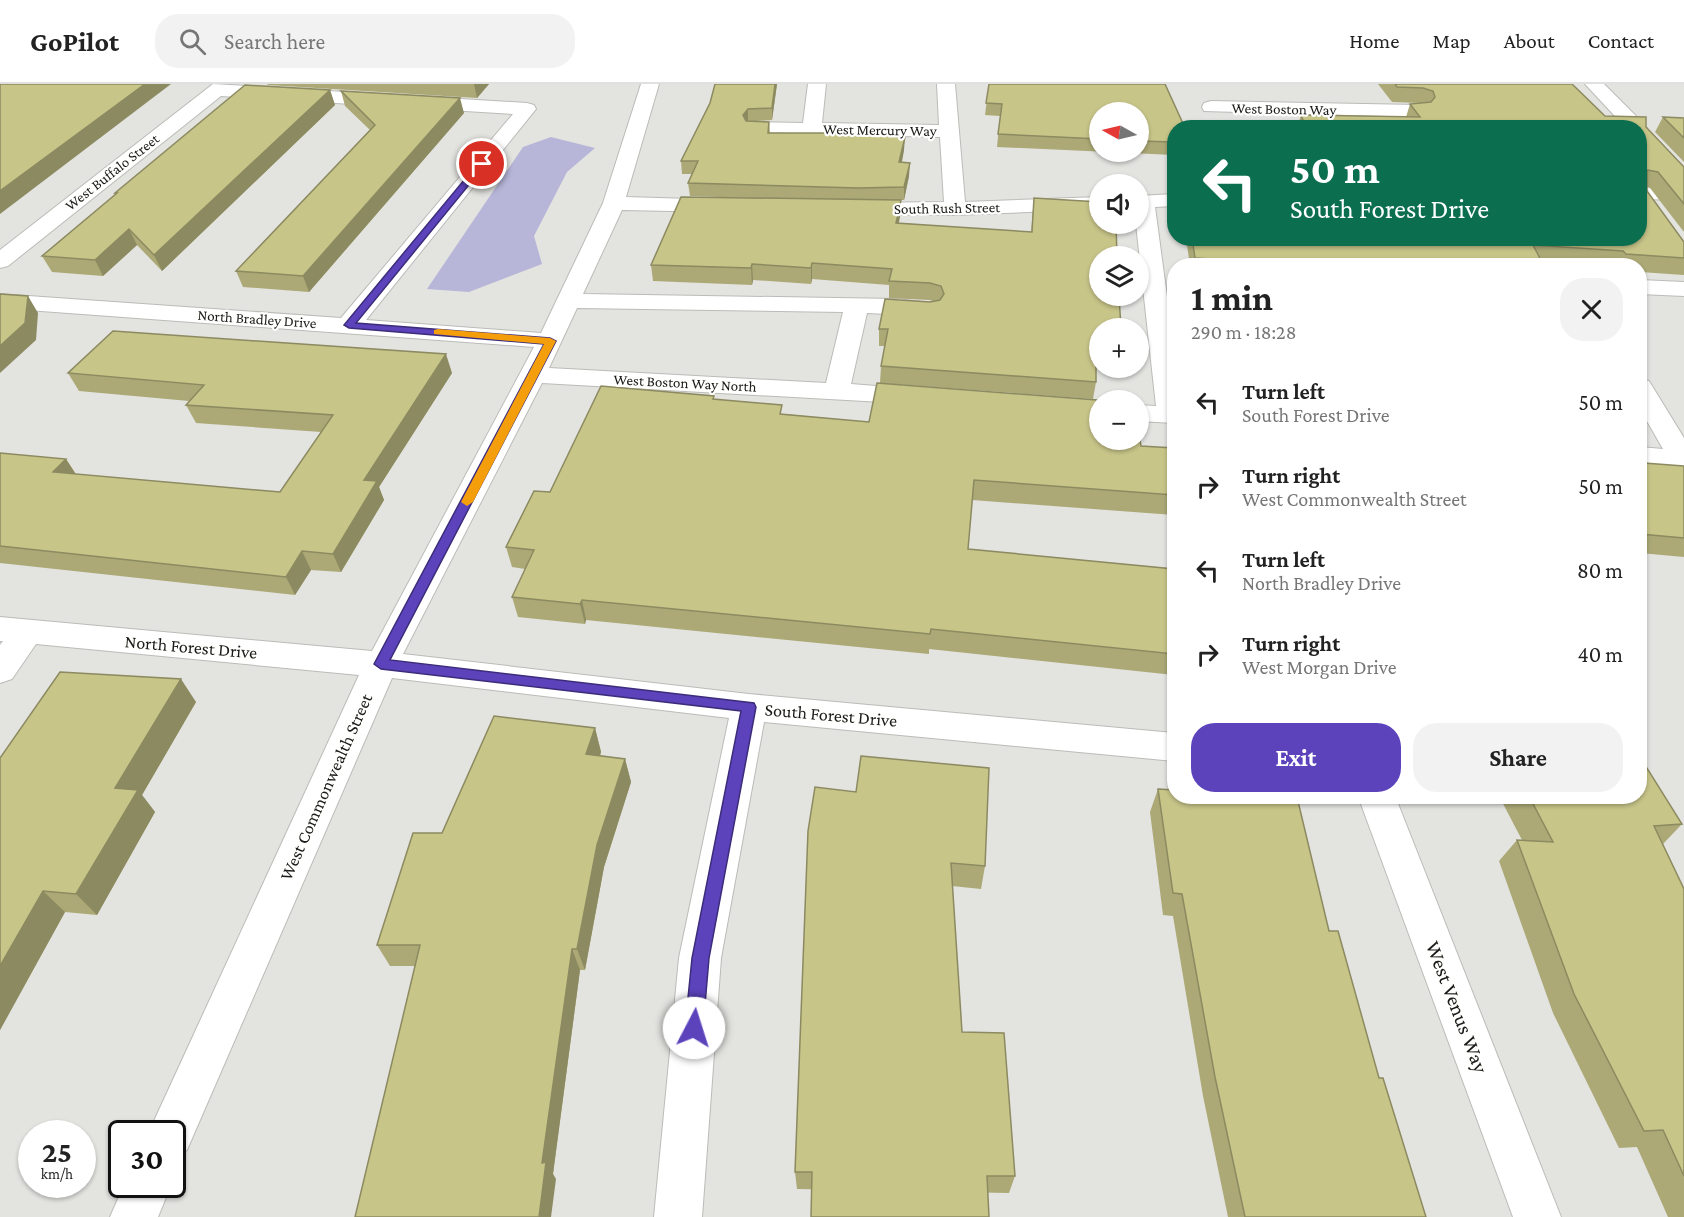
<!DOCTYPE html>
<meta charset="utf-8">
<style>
:root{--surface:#fff;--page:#f2f2f2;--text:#222;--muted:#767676;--line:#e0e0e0;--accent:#5c43bc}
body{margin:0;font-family:"Crimson Pro",serif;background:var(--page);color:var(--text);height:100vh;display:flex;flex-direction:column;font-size:22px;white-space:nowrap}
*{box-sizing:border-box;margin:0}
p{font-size:20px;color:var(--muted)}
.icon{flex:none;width:33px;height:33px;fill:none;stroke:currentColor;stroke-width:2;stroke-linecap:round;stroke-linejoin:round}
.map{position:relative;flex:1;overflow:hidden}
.drawer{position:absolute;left:1167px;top:174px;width:480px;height:546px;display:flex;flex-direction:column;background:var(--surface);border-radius:24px;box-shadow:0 2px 4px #0004}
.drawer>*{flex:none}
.banner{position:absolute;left:1167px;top:36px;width:480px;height:126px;border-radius:24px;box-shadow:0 2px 4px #0004;background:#0b6e4f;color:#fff;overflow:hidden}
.needle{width:39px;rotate:278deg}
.controls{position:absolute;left:1089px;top:18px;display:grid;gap:12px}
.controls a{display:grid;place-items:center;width:60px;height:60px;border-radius:50%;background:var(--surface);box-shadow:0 2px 4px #0004;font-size:30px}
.speed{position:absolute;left:18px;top:1036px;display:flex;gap:12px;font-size:30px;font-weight:700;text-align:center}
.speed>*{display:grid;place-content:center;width:78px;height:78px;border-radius:50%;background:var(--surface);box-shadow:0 2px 4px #0004;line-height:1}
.speed small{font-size:15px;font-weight:400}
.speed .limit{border:3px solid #111;border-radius:9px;background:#fff;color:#111}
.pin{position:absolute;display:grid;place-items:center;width:51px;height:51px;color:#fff;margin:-26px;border:3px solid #fff;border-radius:50%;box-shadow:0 2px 6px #0007}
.me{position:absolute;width:66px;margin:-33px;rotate:5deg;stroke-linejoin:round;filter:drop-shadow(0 0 4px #0008)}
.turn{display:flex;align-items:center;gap:21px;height:126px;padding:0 24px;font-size:27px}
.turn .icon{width:78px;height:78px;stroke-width:2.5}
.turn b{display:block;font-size:42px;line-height:51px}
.round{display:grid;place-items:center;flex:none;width:63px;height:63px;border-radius:24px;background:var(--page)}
.headline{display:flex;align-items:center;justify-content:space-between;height:102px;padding:0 24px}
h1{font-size:36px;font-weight:700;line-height:45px}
.action{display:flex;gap:12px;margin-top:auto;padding:12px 24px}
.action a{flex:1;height:69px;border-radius:24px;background:var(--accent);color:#fff;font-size:24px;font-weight:700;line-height:69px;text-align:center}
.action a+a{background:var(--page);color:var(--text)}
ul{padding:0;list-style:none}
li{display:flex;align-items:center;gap:18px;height:84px;padding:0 24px}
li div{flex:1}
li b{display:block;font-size:22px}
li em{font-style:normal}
header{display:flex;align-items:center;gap:36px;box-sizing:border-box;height:84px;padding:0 30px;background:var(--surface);border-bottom:2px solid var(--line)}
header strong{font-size:28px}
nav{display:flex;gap:33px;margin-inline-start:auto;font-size:21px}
.search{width:420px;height:54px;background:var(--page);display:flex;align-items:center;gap:15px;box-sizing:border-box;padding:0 21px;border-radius:24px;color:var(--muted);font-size:22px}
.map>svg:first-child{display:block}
.green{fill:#b7b6d9}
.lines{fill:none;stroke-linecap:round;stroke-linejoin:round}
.minor-casing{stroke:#bbbbb8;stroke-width:2}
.minor{fill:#fff;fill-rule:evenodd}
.wall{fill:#aca976;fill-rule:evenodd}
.shaded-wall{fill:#8c8a60}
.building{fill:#c8c589;stroke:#8c8a60;stroke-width:1.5}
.route{fill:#5c43bc;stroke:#3c2c7a;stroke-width:1.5}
.slow{fill:#f59e0b}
.labels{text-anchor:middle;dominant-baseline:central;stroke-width:4.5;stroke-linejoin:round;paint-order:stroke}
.far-street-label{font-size:15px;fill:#1a1a18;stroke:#fffffe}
.street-label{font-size:18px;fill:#1a1a18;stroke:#fffffe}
.near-street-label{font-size:21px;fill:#1a1a18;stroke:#fffffe}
</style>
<header>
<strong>GoPilot</strong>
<div class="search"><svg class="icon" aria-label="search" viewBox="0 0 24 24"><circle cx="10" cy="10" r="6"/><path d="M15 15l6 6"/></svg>Search here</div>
<nav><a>Home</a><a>Map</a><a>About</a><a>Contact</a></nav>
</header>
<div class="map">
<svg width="1684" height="1133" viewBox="0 0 1684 1133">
<rect width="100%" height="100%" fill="#e3e3e0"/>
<polygon class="green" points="551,53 595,64 567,88 534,152 542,180 469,208 427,205 523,63"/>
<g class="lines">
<defs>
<g id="minor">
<path d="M213,0L527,19L534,21L536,25L366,236L541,249L603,119L641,0H659L626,113L723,116L731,117L734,122L731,127L723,128L622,126L583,210L897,215L938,220L941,225L938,230L929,232L867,229L851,300L927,306L931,312L927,318L918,320L542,299L403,570L749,610L1174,649V677L764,638L721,874L702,1133H654L679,874L729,634L392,594L187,1066L172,1072V1050H148L359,591L36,560L12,595L0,599V561L3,557H0V533L372,567L534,263L0,224V210L341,234L513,30L221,12L8,182L0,184V166ZM577,224L843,228L826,299L549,284Z"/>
<polygon points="808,0 826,0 822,39 939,41 937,0 955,0 965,118 1100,113 1100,125 955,131 848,130 845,125 848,120 856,119 944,118 940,53 749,48 746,44 749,40 756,38 803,39"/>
<polygon points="1585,0 1604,0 1644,40 1647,44 1644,48 1640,49 1640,44 1626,44"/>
<polygon points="1211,17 1418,21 1425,23 1427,27 1425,31 1418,33 1204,27 1202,23 1204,19"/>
<polygon points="1640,103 1684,104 1684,116 1640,115"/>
<polygon points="1174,110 1174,122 1155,123 1174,265 1174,339 1138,337 1138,321 1156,322 1136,140 1138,140 1138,112"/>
<polygon points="1640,196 1684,198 1684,212 1640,210"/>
<polygon points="1640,295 1649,297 1684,354 1684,385 1640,381 1640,363 1663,365 1640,325"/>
<polygon points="1358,712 1395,712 1561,1133 1513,1133"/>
<polygon points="124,1101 171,1101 158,1133 110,1133"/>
</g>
</defs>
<use href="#minor" class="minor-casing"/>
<use href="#minor" class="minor"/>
</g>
<g class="wall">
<polygon points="267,0 489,0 477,14 268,1"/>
<polygon points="715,0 777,0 772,36 756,37 769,38 770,49 904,66 902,78 909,92 904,116 893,116 901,116 900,132 899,139 1031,148 1034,114 1100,244 1100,272 1096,272 1096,298 1093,315 880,299 881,282 885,262 879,262 879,245 930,218 933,217 929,216 889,214 889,201 812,195 811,200 753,196 752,201 653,197 651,181 775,115 690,112 688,99 692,90 682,90 681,77 710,19"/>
<path d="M989,0H1165L1185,44H1174V71L997,63L1000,32L985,31ZM1100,28H1138V68H1100Z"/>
<polygon points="1378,0 1572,0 1605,32 1646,43 1684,83 1684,148 1650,104 1647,103 1647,107 1684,158 1684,191 1640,188 1640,182 1593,182 1542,178 1544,182 1190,182 1186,154 1640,154 1640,44 1297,44 1301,31 1406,33 1410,20 1419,19 1392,18"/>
<polygon points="330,6 335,21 162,187 137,161 103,192 52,188 42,172 116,110 115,109"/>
<polygon points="341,7 464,29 309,208 243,203 236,187 370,46 345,22"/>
<polygon points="1663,33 1684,34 1684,78 1655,48"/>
<polygon points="68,289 452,289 379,403 384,416 341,488 311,486 295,511 0,479 0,369 66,375 76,390 280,408 321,348 196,339 186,321 189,317 79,307"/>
<polygon points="715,316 783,330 869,338 1098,352 1141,362 1174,364 1174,431 972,416 968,465 1174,485 1174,591 929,565 929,570 586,536 585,540 518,533 512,513 525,485 512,483 506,463 550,408"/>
<polygon points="1640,371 1644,379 1684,382 1684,473 1640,469"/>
<polygon points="196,618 142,711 155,728 97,831 65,828 0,946 0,674"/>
<polygon points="595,644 601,668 600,672 625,675 631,698 604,783 585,886 580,886 553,1090 556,1095 415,882 390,882 377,861 442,749"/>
<polygon points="1158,705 1329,847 1426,1133 1228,1133 1203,1012 1173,832 1163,831 1150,728"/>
<polygon points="1499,712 1640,712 1682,740 1663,760 1684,805 1684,1133 1668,1133 1637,1063 1619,1064 1553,929 1499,777 1517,756 1522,756"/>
<polygon points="808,747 985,782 981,805 952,802 962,948 1015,1092 1009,1109 797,1105 795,1088"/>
</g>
<g class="shaded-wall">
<polygon points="145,0 171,0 0,130 0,107"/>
<polygon points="474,0 489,0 477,14"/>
<polygon points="775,0 777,0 772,36 772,24"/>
<polygon points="330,6 335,21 162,187 154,171"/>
<polygon points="460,14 464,29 309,208 303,192"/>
<polygon points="748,25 748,38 744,44 743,31"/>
<polygon points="905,53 904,66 899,91 899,78"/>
<polygon points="910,79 909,92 904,116 904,103"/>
<polygon points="901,116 900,132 895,155 896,139"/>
<polygon points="129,145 137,161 103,192 95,176"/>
<polygon points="812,179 812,195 811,200 811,184"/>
<polygon points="752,180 753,196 752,201 751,184"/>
<polygon points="28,212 38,229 36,256 0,289 0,262"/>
<polygon points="446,270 452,289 379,403 384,416 341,488 333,470 364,396"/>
<polygon points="66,375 78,394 53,388"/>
<polygon points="302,467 311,486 295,511 286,493"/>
<polygon points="582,516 586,536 585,540 580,520"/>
<polygon points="181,595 196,618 142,711 155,728 97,831 76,810 115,704"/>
<polygon points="595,644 601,668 592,694 586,670"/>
<polygon points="625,675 631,698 604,783 585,886 577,865 597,761"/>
<polygon points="43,807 65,828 0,946 0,882"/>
<polygon points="572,865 580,886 553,1090 556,1095 551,1133 539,1133 542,1079"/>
</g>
<g class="building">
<polygon points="0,0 145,0 0,107"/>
<polygon points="715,0 775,0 772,24 748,25 743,31 746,37 769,38 768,49 851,49 905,53 899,78 910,79 904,103 858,104 688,99 698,77 681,77 710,19"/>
<polygon points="989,0 1165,0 1185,44 1174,44 1174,58 1138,57 1138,28 1100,28 1100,55 998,50 1002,20 986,19"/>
<polygon points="1395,0 1572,0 1605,32 1646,33 1646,43 1684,83 1684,120 1658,88 1647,86 1647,107 1684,158 1684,174 1626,170 1623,167 1533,161 1544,182 1314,182 1195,174 1192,154 1640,154 1640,44 1306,44 1301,31 1420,33 1410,20 1431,18 1435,13 1433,7 1423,4 1397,3"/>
<polygon points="245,1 330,6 154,171 129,145 95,176 42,172 117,109 115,109"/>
<polygon points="341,7 460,14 303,192 236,187 375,41"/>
<polygon points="1663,33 1684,34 1684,54"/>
<polygon points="681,113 901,116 896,139 1032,148 1034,114 1100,118 1100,140 1116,140 1117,172 1100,172 1100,212 1119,212 1121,244 1100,244 1100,255 1096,255 1096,298 881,282 888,245 879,245 885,215 930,218 940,216 944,210 941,202 930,199 889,197 892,185 812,179 811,184 752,180 751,184 651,181"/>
<polygon points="0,210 28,212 25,239 0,262"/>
<polygon points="113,247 446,270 364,396 377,397 333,470 302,467 286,493 0,462 0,369 66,375 53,388 280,408 333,331 186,321 204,301 68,289"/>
<polygon points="877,299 1097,316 1098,352 1100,353 1100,356 1140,356 1141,362 1174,364 1174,411 974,396 968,465 1174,485 1174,570 931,545 930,550 582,516 580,520 512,513 534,466 506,463 534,407 550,408 601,302 714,312 713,315 782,321 780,330 869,338"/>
<polygon points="1640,371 1644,379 1684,382 1684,454 1640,450"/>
<polygon points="60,588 181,595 115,704 138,706 76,810 43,807 0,882 0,674"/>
<polygon points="494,632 595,644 586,670 625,675 597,761 577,865 572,865 542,1079 546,1078 539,1133 355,1133 420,861 377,861 413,749 442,749"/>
<polygon points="861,672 989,684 985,782 951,779 962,948 1004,949 1015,1092 987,1092 989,1133 811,1133 812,1088 795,1088 808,747 815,703 856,708"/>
<polygon points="1640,673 1682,740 1654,742 1684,805 1684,1092 1663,1046 1644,1047 1574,910 1517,756 1553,758 1529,712 1640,712"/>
<polygon points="1158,705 1174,706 1174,712 1281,712 1297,713 1329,847 1338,847 1379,994 1383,994 1426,1133 1245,1133 1215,993 1182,810 1173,809"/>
</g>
<polygon class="route" points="479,78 486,80 356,239 550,254 556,257 390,576 754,619 756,623 709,874 703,944 700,950 694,953 688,950 685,944 692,874 741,627 381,585 374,580 544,260 349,244 344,241"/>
<polygon class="slow" points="438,245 550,254 556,257 473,418 467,422 461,418 544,260 434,250 434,246"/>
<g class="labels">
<g class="far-street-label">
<text transform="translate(1284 25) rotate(1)">West Boston Way</text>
<text transform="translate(880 46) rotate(1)">West Mercury Way</text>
<text transform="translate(112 88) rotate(-38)">West Buffalo Street</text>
<text transform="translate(947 124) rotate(-1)">South Rush Street</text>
<text transform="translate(257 235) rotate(4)">North Bradley Drive</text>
<text transform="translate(685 299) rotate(3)">West Boston Way North</text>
</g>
<g class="street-label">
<text transform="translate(191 563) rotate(5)">North Forest Drive</text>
<text transform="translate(831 631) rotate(5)">South Forest Drive</text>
<text transform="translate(326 703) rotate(-66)">West Commonwealth Street</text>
</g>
<g class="near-street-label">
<text transform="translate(1457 923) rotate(69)">West Venus Way</text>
</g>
</g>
</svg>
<div class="controls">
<a><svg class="needle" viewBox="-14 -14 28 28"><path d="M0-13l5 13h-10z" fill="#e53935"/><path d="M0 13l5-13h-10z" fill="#767676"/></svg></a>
<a><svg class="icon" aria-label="sound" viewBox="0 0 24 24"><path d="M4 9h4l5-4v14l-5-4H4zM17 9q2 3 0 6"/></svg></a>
<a><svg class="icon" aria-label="layers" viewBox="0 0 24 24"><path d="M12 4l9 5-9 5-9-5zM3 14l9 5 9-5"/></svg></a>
<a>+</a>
<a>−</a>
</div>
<div class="speed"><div>25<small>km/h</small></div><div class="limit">30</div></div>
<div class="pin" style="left:482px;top:80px;background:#d93025"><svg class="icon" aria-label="arrive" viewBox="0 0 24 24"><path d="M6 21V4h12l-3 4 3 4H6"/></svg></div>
<svg class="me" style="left:694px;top:944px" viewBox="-20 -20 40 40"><circle r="19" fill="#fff"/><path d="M0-13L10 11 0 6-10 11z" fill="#5c43bc"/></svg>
<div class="banner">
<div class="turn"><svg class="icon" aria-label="left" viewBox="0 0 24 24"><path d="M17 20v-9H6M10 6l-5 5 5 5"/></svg><div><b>50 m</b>South Forest Drive</div></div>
</div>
<section class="drawer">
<div class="headline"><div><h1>1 min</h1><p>290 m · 18:28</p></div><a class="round"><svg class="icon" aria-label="close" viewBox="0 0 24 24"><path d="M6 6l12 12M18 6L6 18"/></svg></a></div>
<ul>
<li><svg class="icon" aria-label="left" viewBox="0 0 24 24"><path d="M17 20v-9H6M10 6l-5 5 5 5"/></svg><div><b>Turn left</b><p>South Forest Drive</p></div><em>50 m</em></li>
<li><svg class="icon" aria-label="right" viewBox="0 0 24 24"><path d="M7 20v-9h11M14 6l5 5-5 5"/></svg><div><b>Turn right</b><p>West Commonwealth Street</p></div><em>50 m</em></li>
<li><svg class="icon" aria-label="left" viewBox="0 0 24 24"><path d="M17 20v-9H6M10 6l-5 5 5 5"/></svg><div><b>Turn left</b><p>North Bradley Drive</p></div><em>80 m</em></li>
<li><svg class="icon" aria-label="right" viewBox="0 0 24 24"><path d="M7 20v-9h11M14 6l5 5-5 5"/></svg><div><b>Turn right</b><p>West Morgan Drive</p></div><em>40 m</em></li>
</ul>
<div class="action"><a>Exit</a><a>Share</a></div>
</section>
</div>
